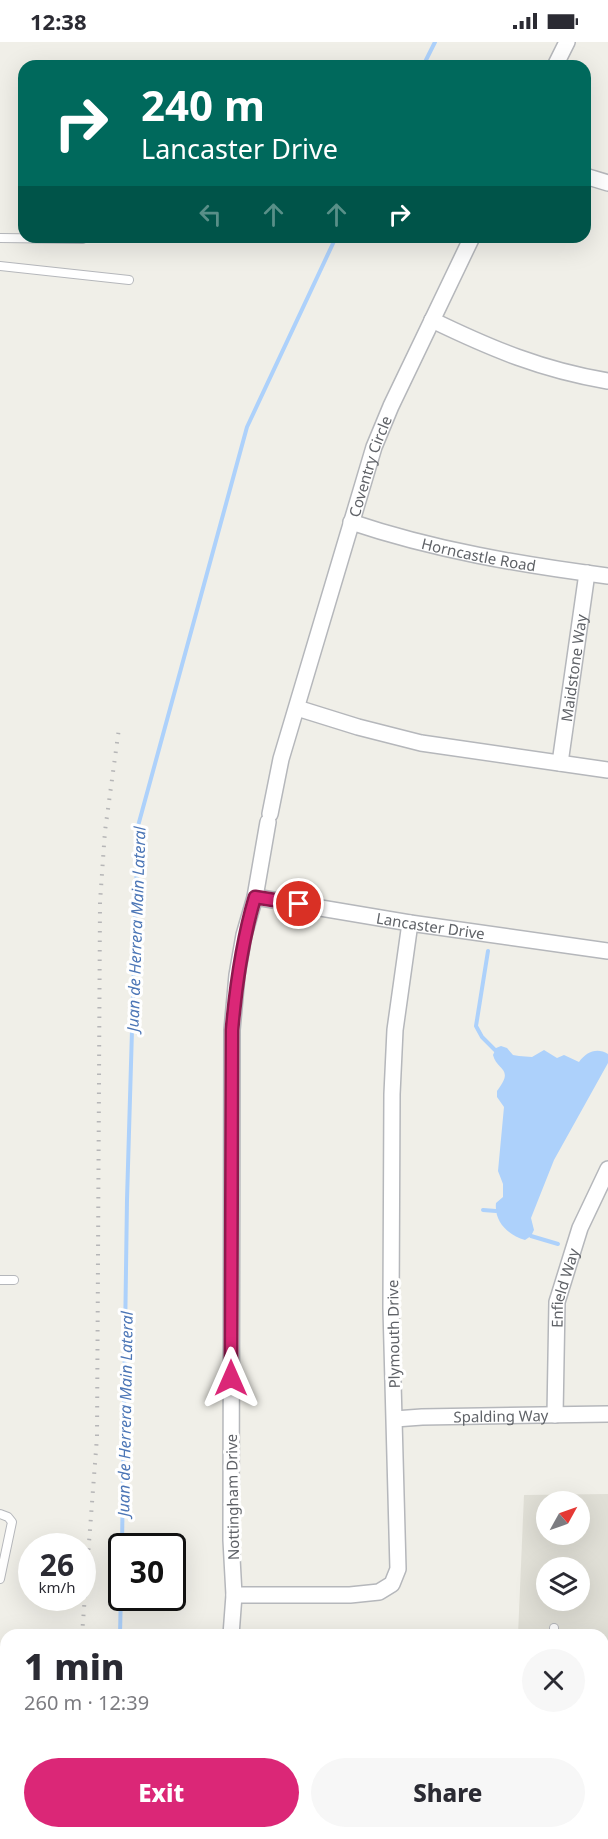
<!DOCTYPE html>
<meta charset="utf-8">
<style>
:root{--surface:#fff;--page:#f7f7f7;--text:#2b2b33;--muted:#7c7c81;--accent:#db2777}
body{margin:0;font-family:"Noto Sans",sans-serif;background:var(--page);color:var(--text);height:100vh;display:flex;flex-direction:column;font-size:22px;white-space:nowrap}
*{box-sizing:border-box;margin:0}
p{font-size:20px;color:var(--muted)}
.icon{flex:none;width:33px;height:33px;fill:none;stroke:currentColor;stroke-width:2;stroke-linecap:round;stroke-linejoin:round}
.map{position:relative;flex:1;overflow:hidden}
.drawer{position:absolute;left:0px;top:1587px;width:609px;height:210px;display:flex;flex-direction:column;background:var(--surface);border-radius:18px 18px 0 0;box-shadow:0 6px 24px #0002}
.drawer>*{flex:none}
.banner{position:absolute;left:18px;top:18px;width:573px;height:183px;border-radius:18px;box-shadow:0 6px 24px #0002;background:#00695c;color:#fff;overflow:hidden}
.needle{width:39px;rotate:50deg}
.tools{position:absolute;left:536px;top:1449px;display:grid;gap:12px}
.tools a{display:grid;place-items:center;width:54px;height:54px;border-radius:50%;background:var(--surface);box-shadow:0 6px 24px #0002;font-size:30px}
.speed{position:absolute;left:18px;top:1491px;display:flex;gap:12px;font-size:30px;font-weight:700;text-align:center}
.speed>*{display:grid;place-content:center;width:78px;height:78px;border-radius:50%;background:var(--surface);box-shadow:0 6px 24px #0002;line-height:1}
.speed small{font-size:15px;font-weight:400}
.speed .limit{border:3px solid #111;border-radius:9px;background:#fff;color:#111}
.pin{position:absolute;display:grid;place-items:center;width:51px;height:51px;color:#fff;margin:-26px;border:3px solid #fff;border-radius:50%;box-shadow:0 2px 6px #0007}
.me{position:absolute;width:66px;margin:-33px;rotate:0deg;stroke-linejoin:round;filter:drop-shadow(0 0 4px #0008)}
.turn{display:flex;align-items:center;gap:21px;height:126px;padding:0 24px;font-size:27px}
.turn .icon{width:78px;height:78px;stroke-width:2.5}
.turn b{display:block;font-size:42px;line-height:51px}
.lanes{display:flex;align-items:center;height:57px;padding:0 24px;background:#0003;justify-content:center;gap:30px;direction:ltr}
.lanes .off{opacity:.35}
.round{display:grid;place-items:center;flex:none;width:63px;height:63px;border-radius:32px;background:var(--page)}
.overview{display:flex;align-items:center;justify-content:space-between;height:102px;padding:0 24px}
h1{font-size:36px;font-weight:800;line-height:45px}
.button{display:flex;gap:12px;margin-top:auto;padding:12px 24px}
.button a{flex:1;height:69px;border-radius:36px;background:var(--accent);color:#fff;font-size:24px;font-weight:800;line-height:69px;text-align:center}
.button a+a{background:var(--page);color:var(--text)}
.status{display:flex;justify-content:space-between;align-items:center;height:42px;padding:0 30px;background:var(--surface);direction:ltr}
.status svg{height:16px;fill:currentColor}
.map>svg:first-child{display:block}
.education{fill:#e0dfd6;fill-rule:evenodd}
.water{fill:#add1fb}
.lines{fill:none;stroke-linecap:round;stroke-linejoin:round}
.stream{stroke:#add1fb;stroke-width:4}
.lane-casing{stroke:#b5b7bb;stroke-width:10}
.street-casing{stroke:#b5b7bb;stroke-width:18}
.lane{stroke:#fff;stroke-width:8}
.street{stroke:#fff;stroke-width:15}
.rail{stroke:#b6b6b7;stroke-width:4;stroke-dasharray:1.5 8;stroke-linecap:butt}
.route-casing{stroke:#8e194d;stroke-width:15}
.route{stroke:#db2777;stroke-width:10}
.labels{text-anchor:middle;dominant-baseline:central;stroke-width:6;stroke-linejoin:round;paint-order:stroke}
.street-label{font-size:15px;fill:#5f6267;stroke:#fff}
.water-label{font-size:16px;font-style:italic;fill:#4c76b6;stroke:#fff}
</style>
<div class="status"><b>12:38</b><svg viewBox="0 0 49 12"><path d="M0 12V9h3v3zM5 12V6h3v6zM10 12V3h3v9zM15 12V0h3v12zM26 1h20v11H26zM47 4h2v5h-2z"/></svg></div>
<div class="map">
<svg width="608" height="1797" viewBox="0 0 608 1797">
<rect width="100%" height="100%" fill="#f0efe8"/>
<path class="education" d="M608,1452V1797H239V1791H603V1593H518L524,1453ZM546,1460H579V1492H546ZM546,1526H579V1558H546Z"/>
<path class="water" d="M501,1004L507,1006L513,1013L519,1014L532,1015L544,1008L557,1016L564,1013L579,1020C586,1010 597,1005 608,1012V1021L554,1118L531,1176L534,1188L531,1194L525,1198C508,1193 494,1180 496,1161L503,1155V1142L498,1129L504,1065L497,1055V1049C515,1026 497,1029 493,1013L496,1006Z"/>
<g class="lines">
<g class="stream">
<polyline points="423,24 435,0"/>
<polyline points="488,909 476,984 482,995 495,1008"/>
<polyline points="483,1168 496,1169"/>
<polyline points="531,1194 558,1202"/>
<polyline points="122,1504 127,1158 138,784 247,385 336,195"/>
<polyline points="120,1593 122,1505"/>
<polyline points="106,1797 106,1791"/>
</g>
<defs>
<g id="lane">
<polyline points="0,196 83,197"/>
<polyline points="0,224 129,238"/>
<polyline points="0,1238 14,1238"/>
<polyline points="0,1472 8,1475 12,1480 0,1537"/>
<polyline points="554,1593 554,1586"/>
<polyline points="603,1685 608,1685"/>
<polyline points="603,1775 608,1775"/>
</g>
<g id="street">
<polyline points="555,24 567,0"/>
<polyline points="585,134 608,141"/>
<path d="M432,278C492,307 542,328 608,339"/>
<path id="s1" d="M351,480C434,508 522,523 608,534"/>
<polyline points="297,666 358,685 421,701 608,728"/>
<path id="s2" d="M560,721L587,531"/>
<path id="s3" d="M270,772L281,717L374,405L391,364L472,195"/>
<path id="s4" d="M255,855L410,881L608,909"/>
<path id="s5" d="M555,1373L557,1260L580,1186L608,1127"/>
<path id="s6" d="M395,1377L422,1375L608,1372"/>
<polyline points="234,1553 350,1553 379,1550 392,1542 398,1527 391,1266 392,1052 395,988 410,881"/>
<polyline points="231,1593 234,1553 231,1498 232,988 237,933 244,893 255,855 268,780"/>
</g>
</defs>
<use href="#lane" class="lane-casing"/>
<use href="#street" class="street-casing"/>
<use href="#lane" class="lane"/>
<use href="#street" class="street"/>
<g class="rail">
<polyline points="82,1593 97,1395 100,860 105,789 119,686"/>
<polyline points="39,1797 39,1791"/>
<polyline points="64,1797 65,1791"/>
</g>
</g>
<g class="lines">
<defs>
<path id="route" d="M231,1336L232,988C236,942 242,899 255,855L299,862"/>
</defs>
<use href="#route" class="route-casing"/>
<use href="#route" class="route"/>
</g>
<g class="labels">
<g class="street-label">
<text stroke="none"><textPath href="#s3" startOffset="362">Coventry Circle</textPath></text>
<text stroke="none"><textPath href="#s1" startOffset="132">Horncastle Road</textPath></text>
<text stroke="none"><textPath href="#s2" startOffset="96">Maidstone Way</textPath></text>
<text stroke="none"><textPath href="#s4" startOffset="178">Lancaster Drive</textPath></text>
<text stroke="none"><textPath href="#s5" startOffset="128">Enfield Way</textPath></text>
<text transform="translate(393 1292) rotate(-91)">Plymouth Drive</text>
<text stroke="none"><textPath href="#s6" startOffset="106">Spalding Way</textPath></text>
<text transform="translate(232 1455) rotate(-91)">Nottingham Drive</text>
</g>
<g class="water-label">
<text transform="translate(136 887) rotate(-88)">Juan de Herrera Main Lateral</text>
<text transform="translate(125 1372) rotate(-89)">Juan de Herrera Main Lateral</text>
</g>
</g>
</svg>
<div class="tools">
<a><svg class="needle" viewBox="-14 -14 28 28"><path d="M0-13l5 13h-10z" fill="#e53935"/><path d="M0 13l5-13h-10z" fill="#7c7c81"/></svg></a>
<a><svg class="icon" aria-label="layers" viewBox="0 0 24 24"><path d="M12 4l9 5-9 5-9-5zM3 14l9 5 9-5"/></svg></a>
</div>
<div class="speed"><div>26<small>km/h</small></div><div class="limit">30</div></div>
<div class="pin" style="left:299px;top:862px;background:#d93025"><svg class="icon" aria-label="arrive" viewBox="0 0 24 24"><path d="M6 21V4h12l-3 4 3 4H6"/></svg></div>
<svg class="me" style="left:231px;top:1336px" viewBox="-20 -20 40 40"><path d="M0-17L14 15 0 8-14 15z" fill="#db2777" stroke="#fff" stroke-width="4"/></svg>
<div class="banner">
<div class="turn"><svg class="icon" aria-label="right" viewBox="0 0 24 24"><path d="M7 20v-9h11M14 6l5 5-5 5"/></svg><div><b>240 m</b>Lancaster Drive</div></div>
<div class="lanes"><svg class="icon off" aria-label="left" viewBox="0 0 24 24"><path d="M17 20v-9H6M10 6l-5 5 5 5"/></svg><svg class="icon off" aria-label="ahead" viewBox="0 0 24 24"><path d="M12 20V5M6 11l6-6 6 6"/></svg><svg class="icon off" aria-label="ahead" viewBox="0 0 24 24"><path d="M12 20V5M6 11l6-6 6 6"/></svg><svg class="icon" aria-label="right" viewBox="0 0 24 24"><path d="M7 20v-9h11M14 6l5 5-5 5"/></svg></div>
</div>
<section class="drawer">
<div class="overview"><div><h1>1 min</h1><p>260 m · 12:39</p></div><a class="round"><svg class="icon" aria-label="close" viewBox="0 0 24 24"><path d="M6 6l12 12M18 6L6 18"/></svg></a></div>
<div class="button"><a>Exit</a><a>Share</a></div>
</section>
</div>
